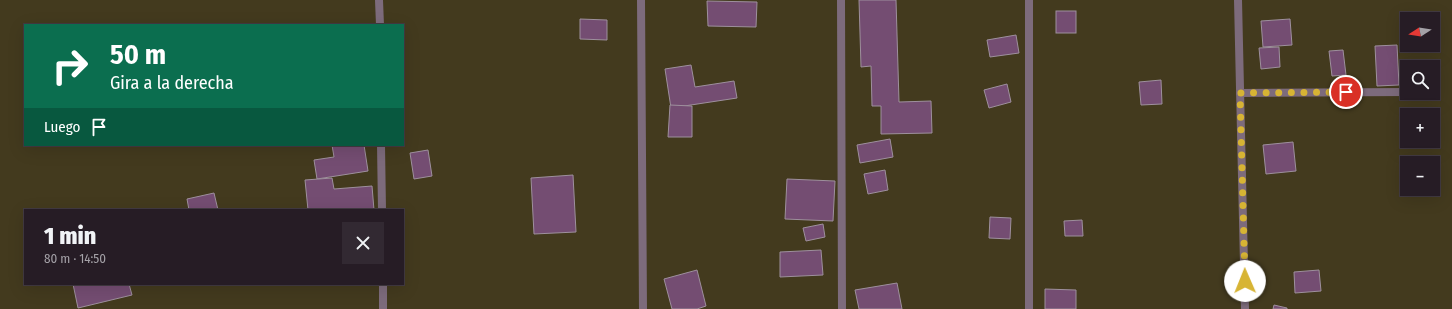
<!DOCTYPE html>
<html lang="es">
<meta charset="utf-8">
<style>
:root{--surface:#261c25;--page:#322932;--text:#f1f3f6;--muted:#a4a1a7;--line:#423a42}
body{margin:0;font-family:"Fira Sans Condensed",sans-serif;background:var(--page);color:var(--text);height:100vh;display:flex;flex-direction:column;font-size:15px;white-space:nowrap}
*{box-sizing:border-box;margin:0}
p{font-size:13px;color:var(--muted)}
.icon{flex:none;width:22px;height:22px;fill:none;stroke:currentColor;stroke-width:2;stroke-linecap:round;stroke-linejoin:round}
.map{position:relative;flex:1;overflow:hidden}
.panel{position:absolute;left:24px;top:209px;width:380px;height:76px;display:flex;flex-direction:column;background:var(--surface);border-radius:0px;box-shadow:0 4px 16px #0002,0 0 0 1px var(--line)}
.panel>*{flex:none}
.hud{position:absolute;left:24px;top:24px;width:380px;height:122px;border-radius:0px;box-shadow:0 4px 16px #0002,0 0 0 1px var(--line);background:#0b6e4f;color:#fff;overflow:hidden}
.needle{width:26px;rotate:258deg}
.controls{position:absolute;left:1400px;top:12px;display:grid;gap:8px}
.controls a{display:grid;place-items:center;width:40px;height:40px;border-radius:0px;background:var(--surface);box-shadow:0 4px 16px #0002,0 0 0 1px var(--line);font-size:20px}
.pin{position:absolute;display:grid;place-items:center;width:34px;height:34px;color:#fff;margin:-17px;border:2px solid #fff;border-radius:50%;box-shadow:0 1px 4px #0007}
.me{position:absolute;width:44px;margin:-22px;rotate:359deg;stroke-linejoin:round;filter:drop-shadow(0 0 3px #0008)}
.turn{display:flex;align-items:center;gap:14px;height:84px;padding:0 20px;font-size:18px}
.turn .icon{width:52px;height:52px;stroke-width:2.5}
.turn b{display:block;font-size:28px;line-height:34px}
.then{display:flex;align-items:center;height:38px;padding:0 20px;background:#0003;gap:8px;font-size:15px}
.round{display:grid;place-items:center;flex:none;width:42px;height:42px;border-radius:0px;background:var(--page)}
.summary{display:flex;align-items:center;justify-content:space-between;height:68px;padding:0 20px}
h1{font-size:24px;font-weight:800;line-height:30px}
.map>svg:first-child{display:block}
.park{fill:#433a1e;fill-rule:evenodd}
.building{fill:#744d72;stroke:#9e909d}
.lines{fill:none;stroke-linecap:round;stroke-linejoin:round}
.minor{stroke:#7d6b7c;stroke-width:8}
.route{stroke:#d7b434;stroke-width:7;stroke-dasharray:0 12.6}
</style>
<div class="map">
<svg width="1452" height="309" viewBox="0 0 1452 309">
<rect width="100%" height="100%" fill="#322631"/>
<path class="park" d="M0,0H1452V309H0ZM1407,19H1433V45H1407ZM25,25H403V145H25ZM1407,67H1433V93H1407ZM1407,115H1433V141H1407ZM1407,163H1433V189H1407ZM25,210H403V284H25Z"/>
<g class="building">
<polygon points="859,0 896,0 899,102 931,101 932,133 881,134 881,106 872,106 871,66 861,67"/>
<polygon points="707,1 757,2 756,27 708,26"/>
<rect x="1056" y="11" width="20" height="22"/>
<polygon points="580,19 607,20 607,40 580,39"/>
<polygon points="1290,19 1292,45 1263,47 1261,21"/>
<polygon points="1016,35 1019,53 990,57 987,40"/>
<polygon points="1397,45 1399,85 1377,86 1375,46"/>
<polygon points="1279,47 1280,67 1261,69 1259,48"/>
<polygon points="1343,50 1346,75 1332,76 1329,51"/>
<polygon points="691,65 695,87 734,81 737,98 671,108 665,69"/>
<polygon points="1161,80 1162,104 1141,105 1139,82"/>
<polygon points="1007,84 1011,102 989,108 984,90"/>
<polygon points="670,105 692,106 692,137 668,137"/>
<polygon points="890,139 893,157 860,163 857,145"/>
<polygon points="1293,142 1296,171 1266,174 1263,145"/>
<polygon points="332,145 364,145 368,171 317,179 314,160 334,157"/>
<polygon points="428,150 432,176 414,179 410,153"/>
<polygon points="885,170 888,190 868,194 864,174"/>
<polygon points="573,175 576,232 534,234 531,178"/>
<polygon points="332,178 334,189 372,186 374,210 308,210 305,180"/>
<polygon points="787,179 835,181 833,221 785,219"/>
<polygon points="214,193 218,210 189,210 187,199"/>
<polygon points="990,217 1011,218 1010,239 989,238"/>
<polygon points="1082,220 1083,236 1065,236 1064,221"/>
<polygon points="823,224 825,237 806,241 803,228"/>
<polygon points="821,250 823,275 780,277 780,252"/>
<polygon points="697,270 706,306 697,309 672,309 664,279"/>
<polygon points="1319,270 1321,291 1295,293 1294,272"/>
<polygon points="897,283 902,309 859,309 855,290"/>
<polygon points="73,284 129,284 132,295 78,308"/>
<polygon points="1045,289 1076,290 1076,309 1045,309"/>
<polygon points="1274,305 1287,308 1287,309 1273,309"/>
</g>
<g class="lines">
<g class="minor">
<polyline points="379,0 380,25"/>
<polyline points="641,0 643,309"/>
<polyline points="841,0 842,309"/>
<polyline points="1029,0 1029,309"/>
<polyline points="1238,0 1245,309"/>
<polyline points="1240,93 1407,92"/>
<polyline points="381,145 382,210"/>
<polyline points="383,284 383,309"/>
</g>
</g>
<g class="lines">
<polyline class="route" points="1245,281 1240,93 1346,92"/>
</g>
</svg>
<div class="controls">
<a><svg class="needle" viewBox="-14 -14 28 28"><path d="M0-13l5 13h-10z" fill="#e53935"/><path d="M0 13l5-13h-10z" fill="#a4a1a7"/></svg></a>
<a><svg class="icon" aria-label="search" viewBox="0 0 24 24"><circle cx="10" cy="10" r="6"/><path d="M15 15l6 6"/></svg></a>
<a>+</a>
<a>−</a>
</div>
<div class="pin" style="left:1346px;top:92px;background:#d93025"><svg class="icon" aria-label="arrive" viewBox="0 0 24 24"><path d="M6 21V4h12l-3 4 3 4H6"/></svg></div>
<svg class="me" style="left:1245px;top:281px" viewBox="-20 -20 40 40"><circle r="19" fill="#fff"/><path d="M0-13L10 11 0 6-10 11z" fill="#d7b434"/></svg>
<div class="hud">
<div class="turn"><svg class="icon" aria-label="right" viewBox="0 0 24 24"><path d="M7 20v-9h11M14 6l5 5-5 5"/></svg><div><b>50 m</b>Gira a la derecha</div></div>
<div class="then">Luego<svg class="icon" aria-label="arrive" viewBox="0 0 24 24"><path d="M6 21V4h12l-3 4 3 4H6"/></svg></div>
</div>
<section class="panel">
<div class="summary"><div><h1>1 min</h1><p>80 m · 14:50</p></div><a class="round"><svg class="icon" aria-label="close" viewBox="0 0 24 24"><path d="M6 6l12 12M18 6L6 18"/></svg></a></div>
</section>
</div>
